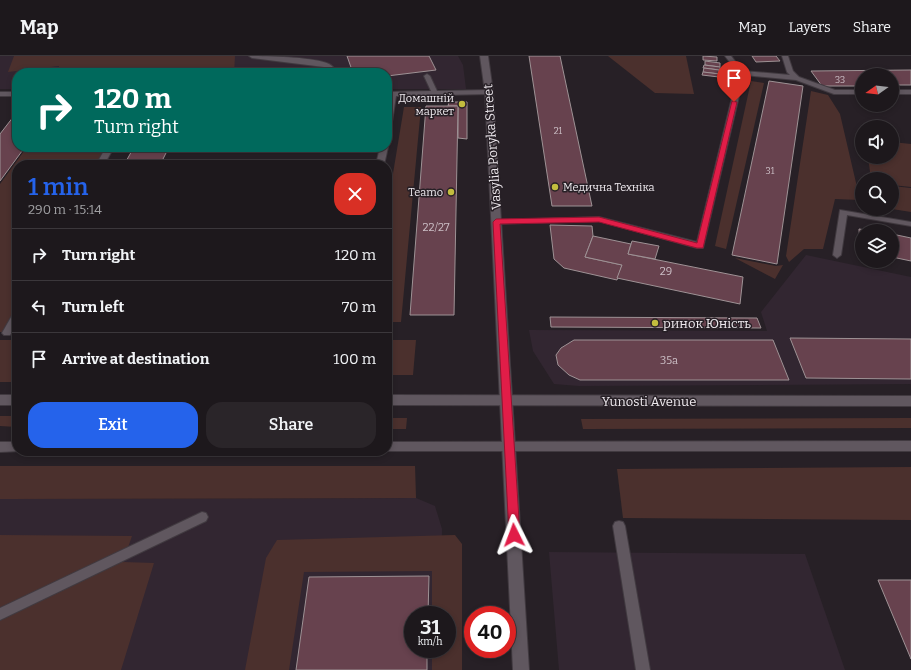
<!DOCTYPE html>
<meta charset="utf-8">
<style>
:root{--surface:#1d181c;--page:#2a2529;--text:#f1f3f6;--muted:#a0a0a3;--line:#3b373b;--accent:#2563eb}
body{margin:0;font-family:Bitter,serif;background:var(--page);color:var(--text);height:100vh;display:flex;flex-direction:column;font-size:15px;white-space:nowrap}
*{box-sizing:border-box;margin:0}
p{font-size:13px;color:var(--muted)}
.icon{flex:none;width:22px;height:22px;fill:none;stroke:currentColor;stroke-width:2;stroke-linecap:round;stroke-linejoin:round}
.map{position:relative;flex:1;overflow:hidden}
.sheet{position:absolute;left:12px;top:104px;width:380px;height:296px;display:flex;flex-direction:column;background:var(--surface);border-radius:16px;box-shadow:0 2px 6px #0003,0 0 0 1px var(--line)}
.sheet>*{flex:none}
.banner{position:absolute;left:12px;top:12px;width:380px;height:84px;border-radius:16px;box-shadow:0 2px 6px #0003,0 0 0 1px var(--line);background:#00695c;color:#fff;overflow:hidden}
.needle{width:26px;rotate:256deg}
.tools{position:absolute;left:855px;top:12px;display:grid;gap:8px}
.tools a{display:grid;place-items:center;width:44px;height:44px;border-radius:50%;background:var(--surface);box-shadow:0 2px 6px #0003,0 0 0 1px var(--line);font-size:20px}
.speed{position:absolute;left:404px;top:550px;display:flex;gap:8px;font-size:20px;font-weight:700;text-align:center}
.speed>*{display:grid;place-content:center;width:52px;height:52px;border-radius:50%;background:var(--surface);box-shadow:0 2px 6px #0003,0 0 0 1px var(--line);line-height:1}
.speed small{font-size:10px;font-weight:400}
.speed .limit{border:6px solid #d22;background:#fff;color:#111}
.pin{position:absolute;display:grid;place-items:center;width:34px;height:34px;color:#fff;margin:-41px -17px;border-radius:50% 50% 50% 0;rotate:-45deg;box-shadow:0 0 4px #0007}
.pin .icon{rotate:45deg}
.me{position:absolute;width:44px;margin:-22px;rotate:357deg;stroke-linejoin:round;filter:drop-shadow(0 0 3px #0008)}
.turn{display:flex;align-items:center;gap:14px;height:84px;padding:0 16px;font-size:18px}
.turn .icon{width:52px;height:52px;stroke-width:2.5}
.turn b{display:block;font-size:28px;line-height:34px}
.round{display:grid;place-items:center;flex:none;width:42px;height:42px;border-radius:16px;background:var(--page)}
.headline{display:flex;align-items:center;justify-content:space-between;height:68px;padding:0 16px}
h1{font-size:24px;font-weight:600;line-height:30px;color:var(--accent)}
.action{display:flex;gap:8px;margin-top:auto;padding:8px 16px}
.action a{flex:1;height:46px;border-radius:16px;background:var(--accent);color:#fff;font-size:16px;font-weight:600;line-height:46px;text-align:center}
.action a+a{background:var(--page);color:var(--text)}
ul{padding:0;list-style:none}
li{display:flex;align-items:center;gap:12px;height:52px;padding:0 16px;border-top:1px solid var(--line)}
li div{flex:1}
li b{display:block;font-size:15px}
li em{font-style:normal}
header{display:flex;align-items:center;gap:24px;box-sizing:border-box;height:56px;padding:0 20px;background:var(--surface);border-bottom:1px solid var(--line)}
header strong{font-size:19px}
nav{display:flex;gap:22px;margin-inline-start:auto;font-size:14px}
.map>svg:first-child{display:block}
.built{fill:#322631}
.green{fill:#4b302d}
.building{fill:#67424e;stroke:#9e9295}
.lines{fill:none;stroke-linecap:round;stroke-linejoin:round}
.service-casing{stroke:#413a40;stroke-width:2}
.tertiary-casing{stroke:#413a40;stroke-width:2}
.secondary-casing{stroke:#413a40;stroke-width:2}
.service{fill:#60575f;fill-rule:evenodd}
.tertiary{fill:#60575f;fill-rule:evenodd}
.secondary{fill:#60575f;fill-rule:evenodd}
.route{fill:#e11d48;stroke:#92132f}
.poi-dot{fill:#c3bd3e;stroke:#272026;stroke-width:1.5}
.labels{text-anchor:middle;dominant-baseline:central;stroke-width:3;stroke-linejoin:round;paint-order:stroke}
.far-number-label{font-size:9px;fill:#ccbfc6}
.far-poi-label{font-size:11px;fill:#eee9ee;stroke:#272026;text-anchor:end}
.number-label{font-size:11px;fill:#ccbfc6}
.street-label{font-size:13px;fill:#eee9ee;stroke:#272026}
.poi-label{font-size:13px;fill:#eee9ee;stroke:#272026;text-anchor:start}
</style>
<header>
<strong>Map</strong>
<nav><a>Map</a><a>Layers</a><a>Share</a></nav>
</header>
<div class="map">
<svg width="911" height="614" viewBox="0 0 911 614">
<rect width="100%" height="100%" fill="#272026"/>
<g class="built">
<polygon points="0,0 458,0 463,9 466,33 387,33 387,17 17,17 17,33 0,33"/>
<polygon points="806,199 911,221 911,328 579,330 554,328 533,295 529,274 767,275 761,256"/>
<polygon points="416,442 435,450 442,473 441,559 413,559 413,593 440,593 440,614 0,614 0,443"/>
<polygon points="549,496 805,498 845,614 559,614"/>
</g>
<g class="green">
<polygon points="14,0 235,0 234,17 57,17 59,10 8,16"/>
<polygon points="608,0 686,0 694,38 655,37"/>
<polygon points="751,25 764,27 726,193 715,190"/>
<polygon points="811,35 828,39 840,58 860,144 835,143 823,193 804,193 789,206 786,200"/>
<polygon points="404,51 421,51 401,266 387,266 387,154"/>
<polygon points="892,86 911,88 911,131 892,129 892,123 871,123 868,101 892,101"/>
<polygon points="27,91 109,91 99,109 17,109 17,256 6,276 0,276 0,128"/>
<polygon points="892,130 911,132 911,156 892,153"/>
<polygon points="735,202 776,210 783,209 775,223"/>
<rect x="0" y="284" width="17" height="42"/>
<polygon points="387,284 416,284 413,319 387,319"/>
<polygon points="0,360 17,360 17,371 0,370"/>
<polygon points="387,362 407,362 406,373 387,373"/>
<polygon points="911,362 911,372 583,373 581,363"/>
<polygon points="0,410 415,410 416,442 0,443"/>
<polygon points="911,411 911,464 623,462 617,413"/>
<polygon points="0,479 132,480 123,506 154,507 121,614 0,614"/>
<polygon points="455,479 462,488 462,614 432,614 432,593 447,593 447,559 432,559 432,515 304,516 289,614 245,614 266,502 277,484"/>
</g>
<g class="building">
<polygon points="347,0 429,0 436,14 387,20 387,17 353,17"/>
<polygon points="529,0 560,0 592,150 552,150"/>
<polygon points="703,0 717,1 717,5 703,4"/>
<polygon points="752,0 776,0 780,5 756,6"/>
<polygon points="705,5 720,7 720,11 705,9"/>
<polygon points="704,9 720,11 720,14 703,12"/>
<polygon points="704,12 719,14 719,18 703,16"/>
<polygon points="911,14 911,29 892,29 892,19 862,19 862,30 822,30 811,15"/>
<polygon points="703,16 720,18 719,21 702,19"/>
<polygon points="769,25 803,30 777,208 732,199"/>
<polygon points="449,46 467,46 467,83 458,82 458,50 448,50"/>
<polygon points="426,50 458,50 454,259 410,259"/>
<polygon points="17,56 17,91 25,91 0,125 0,78"/>
<polygon points="134,91 169,91 160,109 124,109"/>
<polygon points="550,169 592,170 593,180 585,201 622,209 617,224 564,212 554,203"/>
<polygon points="859,173 873,175 862,175 862,196 860,195"/>
<polygon points="892,178 911,182 911,205 892,201"/>
<polygon points="593,180 631,188 628,198 743,221 740,248 617,222 622,209 585,201"/>
<polygon points="632,185 659,190 655,203 628,198"/>
<polygon points="550,261 757,262 761,272 551,271"/>
<polygon points="790,282 911,283 911,323 806,322"/>
<polygon points="574,284 773,284 789,324 580,324 569,319 558,309 556,299 561,292"/>
<polygon points="429,520 428,559 413,559 413,593 427,593 427,614 296,614 309,521"/>
<polygon points="878,524 911,524 911,603"/>
</g>
<g class="lines">
<defs>
<g id="service">
<path d="M249,0C267,0 314,1 329,8C333,10 335,13 337,17H331L324,11L252,2Z"/>
<polygon points="725,0 731,0 743,15 790,19 787,16 782,0 788,0 793,15 799,21 835,34 862,34 862,38 834,38 796,24 744,19 703,192 697,192 599,165 493,168 492,166 496,164 599,161 697,186 738,17"/>
<polygon points="427,18 430,20 437,35 489,34 492,36 489,38 396,40 391,72 387,74 387,53 389,40 387,40 387,36 431,35 424,20"/>
<rect x="892" y="34" width="19" height="4"/>
<rect x="0" y="36" width="17" height="4"/>
<polygon points="387,90 388,91 384,109 376,109 380,91"/>
<polygon points="106,91 114,91 104,109 96,109"/>
<polygon points="840,154 911,166 911,170 847,159 841,199 837,202 833,199"/>
<path d="M17,255C17,265 16,271 10,279H4L2,277L14,256Z"/>
<polygon points="202,456 206,457 208,461 206,465 0,564 0,552"/>
<polygon points="619,465 623,466 625,470 650,614 636,614 613,470 615,466"/>
</g>
<polygon id="tertiary" points="480,0 488,0 493,36 529,614 513,614 485,36"/>
<g id="secondary">
<rect x="0" y="339" width="17" height="10"/>
<polygon points="387,339 911,340 911,350 387,349"/>
<polygon points="911,385 911,395 383,395 387,395 387,386"/>
<polygon points="0,386 17,386 17,395 21,395 0,396"/>
</g>
</defs>
<use href="#service" class="service-casing"/>
<use href="#tertiary" class="tertiary-casing"/>
<use href="#secondary" class="secondary-casing"/>
<use href="#service" class="service"/>
<use href="#tertiary" class="tertiary"/>
<use href="#secondary" class="secondary"/>
</g>
<polygon class="route" points="732,45 737,46 703,192 697,192 599,166 500,168 520,479 518,483 514,484 511,483 509,479 493,166 496,163 599,161 697,187"/>
<g class="poi-dot">
<circle cx="462" cy="48" r="4"/>
<circle cx="555" cy="131" r="4"/>
<circle cx="451" cy="136" r="4"/>
<circle cx="655" cy="267" r="4"/>
</g>
<g class="labels">
<g class="far-number-label">
<text x="840" y="24">33</text>
<text x="558" y="75">21</text>
<text x="770" y="115">31</text>
</g>
<g class="far-poi-label">
<text x="454" y="42">Домашній<tspan x="454" dy="13">маркет</tspan></text>
<text x="563" y="131" text-anchor="start">Медична Техніка</text>
<text x="443" y="136">Teamo</text>
</g>
<g class="number-label">
<text x="436" y="171">22/27</text>
<text x="666" y="215">29</text>
<text x="669" y="304">35а</text>
</g>
<g class="street-label">
<text transform="translate(492 91) rotate(-94)">Vasylia Poryka Street</text>
<text x="649" y="345">Yunosti Avenue</text>
</g>
<g class="poi-label">
<text x="663" y="267">ринок Юність</text>
</g>
</g>
</svg>
<div class="tools">
<a><svg class="needle" viewBox="-14 -14 28 28"><path d="M0-13l5 13h-10z" fill="#e53935"/><path d="M0 13l5-13h-10z" fill="#a0a0a3"/></svg></a>
<a><svg class="icon" aria-label="sound" viewBox="0 0 24 24"><path d="M4 9h4l5-4v14l-5-4H4zM17 9q2 3 0 6"/></svg></a>
<a><svg class="icon" aria-label="search" viewBox="0 0 24 24"><circle cx="10" cy="10" r="6"/><path d="M15 15l6 6"/></svg></a>
<a><svg class="icon" aria-label="layers" viewBox="0 0 24 24"><path d="M12 4l9 5-9 5-9-5zM3 14l9 5 9-5"/></svg></a>
</div>
<div class="speed"><div>31<small>km/h</small></div><div class="limit">40</div></div>
<div class="pin" style="left:734px;top:46px;background:#d93025"><svg class="icon" aria-label="arrive" viewBox="0 0 24 24"><path d="M6 21V4h12l-3 4 3 4H6"/></svg></div>
<svg class="me" style="left:514px;top:479px" viewBox="-20 -20 40 40"><path d="M0-17L14 15 0 8-14 15z" fill="#e11d48" stroke="#fff" stroke-width="4"/></svg>
<div class="banner">
<div class="turn"><svg class="icon" aria-label="right" viewBox="0 0 24 24"><path d="M7 20v-9h11M14 6l5 5-5 5"/></svg><div><b>120 m</b>Turn right</div></div>
</div>
<section class="sheet">
<div class="headline"><div><h1>1 min</h1><p>290 m · 15:14</p></div><a class="round" style="background:#d93025;color:#fff"><svg class="icon" aria-label="close" viewBox="0 0 24 24"><path d="M6 6l12 12M18 6L6 18"/></svg></a></div>
<ul>
<li><svg class="icon" aria-label="right" viewBox="0 0 24 24"><path d="M7 20v-9h11M14 6l5 5-5 5"/></svg><div><b>Turn right</b></div><em>120 m</em></li>
<li><svg class="icon" aria-label="left" viewBox="0 0 24 24"><path d="M17 20v-9H6M10 6l-5 5 5 5"/></svg><div><b>Turn left</b></div><em>70 m</em></li>
<li><svg class="icon" aria-label="arrive" viewBox="0 0 24 24"><path d="M6 21V4h12l-3 4 3 4H6"/></svg><div><b>Arrive at destination</b></div><em>100 m</em></li>
</ul>
<div class="action"><a>Exit</a><a>Share</a></div>
</section>
</div>
